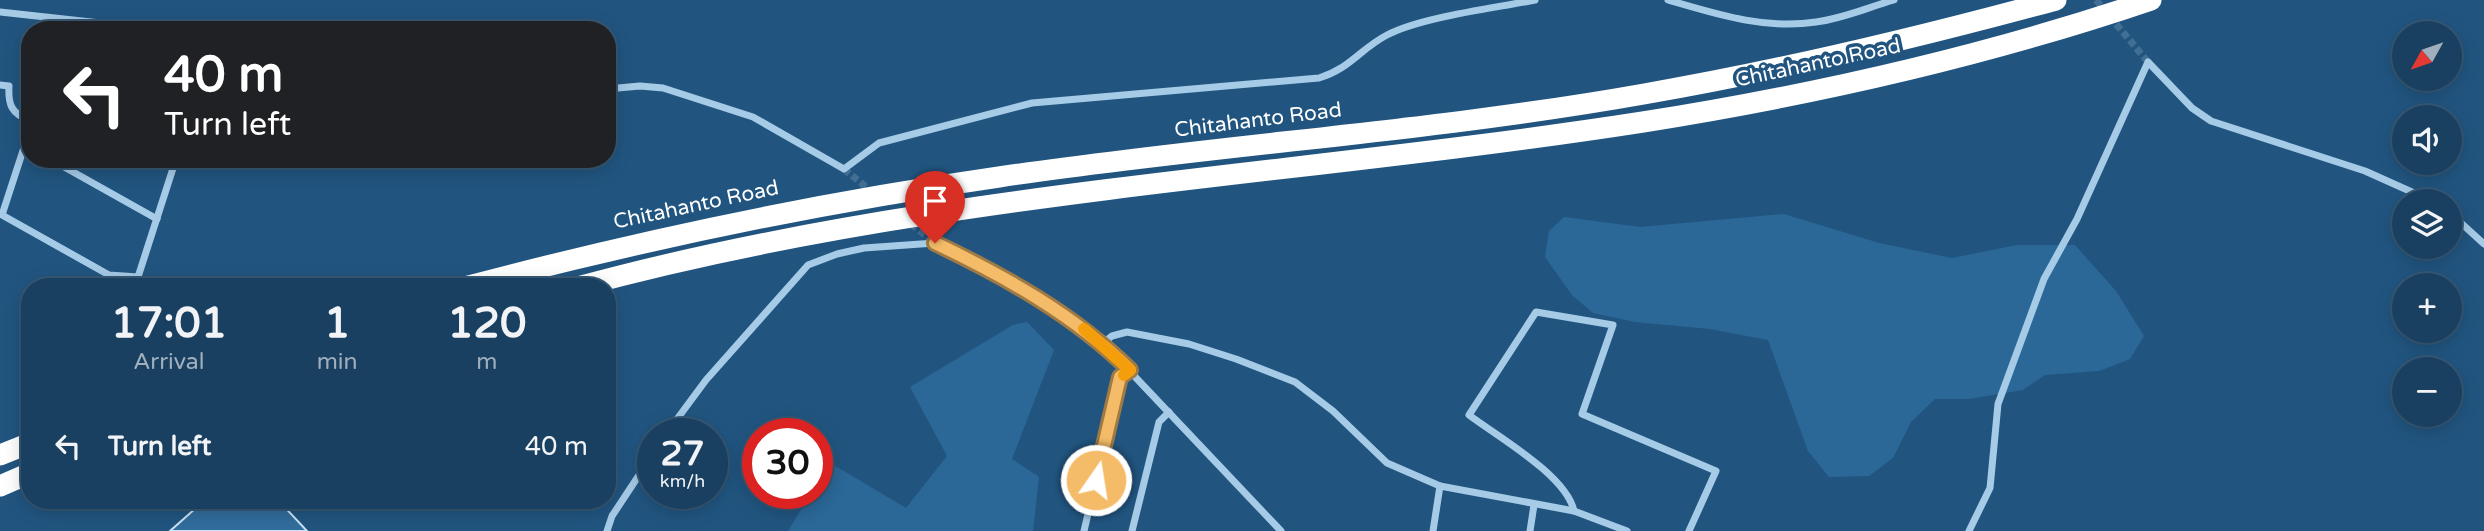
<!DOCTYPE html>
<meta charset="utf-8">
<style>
:root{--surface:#194060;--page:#224766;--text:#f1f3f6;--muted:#9fafbd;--line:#375975}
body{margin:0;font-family:"Varela Round",sans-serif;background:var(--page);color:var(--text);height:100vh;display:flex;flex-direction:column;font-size:26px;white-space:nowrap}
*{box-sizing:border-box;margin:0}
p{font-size:23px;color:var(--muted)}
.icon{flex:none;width:38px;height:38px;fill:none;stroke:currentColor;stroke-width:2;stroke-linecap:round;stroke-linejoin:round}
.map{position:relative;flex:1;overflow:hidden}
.sheet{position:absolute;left:21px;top:278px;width:595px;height:231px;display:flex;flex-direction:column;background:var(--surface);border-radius:28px;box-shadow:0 4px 18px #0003,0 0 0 2px var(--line)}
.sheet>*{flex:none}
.top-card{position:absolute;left:21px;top:21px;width:595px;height:147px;border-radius:28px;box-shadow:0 4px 18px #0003,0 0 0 2px var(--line);background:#202124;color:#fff;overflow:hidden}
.needle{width:46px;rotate:230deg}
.tools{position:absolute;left:2392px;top:21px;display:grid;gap:14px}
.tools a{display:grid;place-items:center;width:70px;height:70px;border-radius:50%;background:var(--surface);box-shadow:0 4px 18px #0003,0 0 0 2px var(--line);font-size:35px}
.speed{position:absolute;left:637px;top:418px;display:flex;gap:14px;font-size:35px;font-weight:700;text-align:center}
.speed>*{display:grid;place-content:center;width:91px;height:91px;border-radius:50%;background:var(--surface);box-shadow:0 4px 18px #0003,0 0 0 2px var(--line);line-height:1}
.speed small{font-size:18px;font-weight:400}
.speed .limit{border:10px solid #d22;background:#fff;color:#111}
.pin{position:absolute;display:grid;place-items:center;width:60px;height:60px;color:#fff;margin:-72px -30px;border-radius:50% 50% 50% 0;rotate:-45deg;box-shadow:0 0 7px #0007}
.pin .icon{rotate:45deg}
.me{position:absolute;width:77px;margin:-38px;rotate:13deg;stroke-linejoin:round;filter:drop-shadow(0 0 5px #0008)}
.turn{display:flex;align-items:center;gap:24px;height:147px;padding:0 28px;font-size:32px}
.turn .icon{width:91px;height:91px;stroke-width:2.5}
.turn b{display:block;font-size:49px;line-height:60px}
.eta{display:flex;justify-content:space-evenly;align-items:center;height:119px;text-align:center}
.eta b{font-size:42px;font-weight:700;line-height:49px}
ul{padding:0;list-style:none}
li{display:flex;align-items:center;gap:21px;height:98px;padding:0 28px}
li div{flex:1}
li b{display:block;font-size:26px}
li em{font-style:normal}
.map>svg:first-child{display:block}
.green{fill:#2b6898}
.building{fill:#316d9d;stroke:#cae3f6;stroke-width:2}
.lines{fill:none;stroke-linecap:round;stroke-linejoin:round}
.street-tunnel{stroke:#426e93;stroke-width:7;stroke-dasharray:7 3.5;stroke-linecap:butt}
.street{stroke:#a6cbe7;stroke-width:7}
.highway{stroke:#fff;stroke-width:21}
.route-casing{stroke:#9f7a44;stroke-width:18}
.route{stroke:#f4bc68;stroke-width:12}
.slow{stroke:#f59e0b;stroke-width:12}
.labels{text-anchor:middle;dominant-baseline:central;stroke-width:7;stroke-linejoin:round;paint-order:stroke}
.street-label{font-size:21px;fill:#fff;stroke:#215580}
</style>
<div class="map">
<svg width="2484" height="531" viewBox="0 0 2484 531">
<rect width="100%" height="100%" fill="#215580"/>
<g class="green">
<polygon points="1784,214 1879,243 1952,258 2017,245 2075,245 2116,291 2144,336 2130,359 2099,371 2045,375 2023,390 1969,399 1935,399 1911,422 1893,458 1869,476 1829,477 1808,451 1768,340 1710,329 1635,322 1593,313 1572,295 1545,257 1549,231 1564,217 1640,227"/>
<polygon points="1027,322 1054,350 1012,459 1039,477 1033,531 788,531 807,500 801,494 817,494 817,455 906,508 947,456 910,387 1013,325"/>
</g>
<polygon class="building" points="205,500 278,500 307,531 170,531"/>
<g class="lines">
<g class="street-tunnel">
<polyline points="2096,0 2148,62"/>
<polyline points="844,169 872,192"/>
<polyline points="911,224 935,243"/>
</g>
<g class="street">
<path d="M1668,0C1716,14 1765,30 1816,22C1842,19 1869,7 1894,0"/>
<polyline points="0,12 164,30"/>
<path d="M0,85L9,86C8,104 11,114 30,120"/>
<path d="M607,89L640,86L663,88L753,117L844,169L879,143L1032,103L1319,78C1351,68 1360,49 1387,35C1421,17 1495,8 1535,0"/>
<polyline points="30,129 2,215 109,275 138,277 176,159"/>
<polyline points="50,159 157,219"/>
<polyline points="2450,213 2484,244"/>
<polyline points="1103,343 1112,336 1127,332 1189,344 1236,359 1295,382 1333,411 1387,463 1440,486 1574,511 1627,531"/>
<polyline points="666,434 706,380 808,265 837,254 864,248 935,243 985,267 1050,306 1103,343 1281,531"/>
<path d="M1574,511C1566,475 1498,437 1469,415L1536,312L1613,325L1582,414L1716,471L1689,531"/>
<polyline points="607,531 612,516 653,454"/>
<polyline points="1084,531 1120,378 1130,370"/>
<polyline points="1132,531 1159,422 1169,412"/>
<polyline points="1433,531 1440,486"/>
<polyline points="1530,531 1534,505"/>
<polyline points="1969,531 1990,488 1998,404 2044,279 2077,219 2148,62 2192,108 2211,121 2365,171 2432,201"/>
</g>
<g class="highway">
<path d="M465,287C642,240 818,203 999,177C1213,145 1430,132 1644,94C1783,70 1920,37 2056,0"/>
<path d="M578,287C926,192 1288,177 1643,122C1814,95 1986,56 2151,0"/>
<polyline points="0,455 30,443"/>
<polyline points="0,486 30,473"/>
</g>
</g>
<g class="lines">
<defs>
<path id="route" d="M935,243C1006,277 1074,315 1130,370L1120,377L1096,480"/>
</defs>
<use href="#route" class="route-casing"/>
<use href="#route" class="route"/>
<polyline class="slow" points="1084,329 1130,370 1124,375"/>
</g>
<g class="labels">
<g class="street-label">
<text transform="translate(1818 63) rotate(-12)">Chitahanto Road</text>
<text transform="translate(1258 120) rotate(-7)">Chitahanto Road</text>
<text transform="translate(696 205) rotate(-12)">Chitahanto Road</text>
</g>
</g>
</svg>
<div class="tools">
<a><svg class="needle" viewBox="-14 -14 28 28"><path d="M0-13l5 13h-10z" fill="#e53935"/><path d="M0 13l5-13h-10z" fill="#9fafbd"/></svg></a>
<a><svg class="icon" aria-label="sound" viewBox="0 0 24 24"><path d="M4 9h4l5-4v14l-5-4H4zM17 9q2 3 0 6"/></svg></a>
<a><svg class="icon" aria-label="layers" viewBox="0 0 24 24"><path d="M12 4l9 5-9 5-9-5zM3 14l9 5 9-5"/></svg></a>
<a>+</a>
<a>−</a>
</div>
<div class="speed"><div>27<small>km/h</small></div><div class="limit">30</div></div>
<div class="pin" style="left:935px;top:243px;background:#d93025"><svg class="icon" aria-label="arrive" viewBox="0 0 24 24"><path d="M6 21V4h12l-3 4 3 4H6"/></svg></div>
<svg class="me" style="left:1096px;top:480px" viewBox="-20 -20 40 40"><circle r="17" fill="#f4bc68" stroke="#fff" stroke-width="3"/><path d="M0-11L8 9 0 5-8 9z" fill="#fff"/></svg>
<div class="top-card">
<div class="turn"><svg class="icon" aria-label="left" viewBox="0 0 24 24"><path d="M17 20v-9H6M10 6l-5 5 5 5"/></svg><div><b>40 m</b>Turn left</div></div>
</div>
<section class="sheet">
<div class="eta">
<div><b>17:01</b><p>Arrival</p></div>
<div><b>1</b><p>min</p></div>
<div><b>120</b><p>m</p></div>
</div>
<ul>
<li><svg class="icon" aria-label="left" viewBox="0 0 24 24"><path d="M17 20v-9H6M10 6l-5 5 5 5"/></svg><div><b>Turn left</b></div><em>40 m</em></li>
</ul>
</section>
</div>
